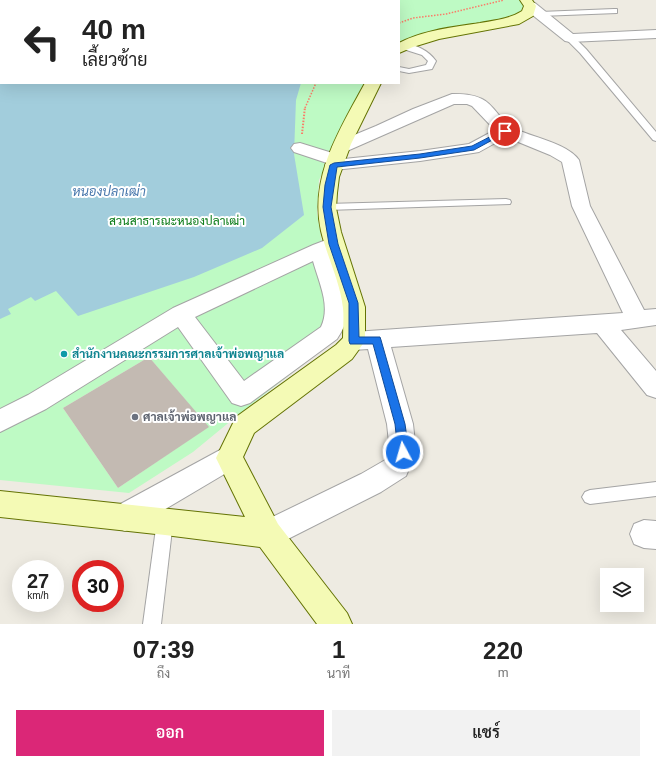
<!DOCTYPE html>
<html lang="th">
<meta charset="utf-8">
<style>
:root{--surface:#fff;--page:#f2f2f2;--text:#222;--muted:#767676;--accent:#db2777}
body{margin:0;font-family:Arial,Sarabun,sans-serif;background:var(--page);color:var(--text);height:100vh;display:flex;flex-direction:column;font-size:15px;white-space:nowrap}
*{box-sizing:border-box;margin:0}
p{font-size:13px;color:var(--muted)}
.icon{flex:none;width:22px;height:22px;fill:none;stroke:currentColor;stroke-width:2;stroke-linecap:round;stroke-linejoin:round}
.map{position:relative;height:624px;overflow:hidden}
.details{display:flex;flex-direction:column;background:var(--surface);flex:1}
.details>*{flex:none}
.guide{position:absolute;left:0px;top:0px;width:400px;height:84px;box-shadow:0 4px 16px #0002;background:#fff;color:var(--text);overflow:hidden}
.tools{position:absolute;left:600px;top:568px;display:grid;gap:8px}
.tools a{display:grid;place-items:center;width:44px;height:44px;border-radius:0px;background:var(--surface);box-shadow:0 4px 16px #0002;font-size:20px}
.speed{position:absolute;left:12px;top:560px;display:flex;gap:8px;font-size:20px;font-weight:700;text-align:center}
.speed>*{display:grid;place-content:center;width:52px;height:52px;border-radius:50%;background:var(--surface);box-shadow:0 4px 16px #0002;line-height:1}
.speed small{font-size:10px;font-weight:400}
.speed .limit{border:6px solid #d22;background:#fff;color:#111}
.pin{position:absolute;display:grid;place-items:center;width:34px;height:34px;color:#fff;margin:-17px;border:2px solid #fff;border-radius:50%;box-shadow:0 1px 4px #0007}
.me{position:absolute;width:44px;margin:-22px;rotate:354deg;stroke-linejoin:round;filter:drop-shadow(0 0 3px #0008)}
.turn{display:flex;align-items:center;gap:14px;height:84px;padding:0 16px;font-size:18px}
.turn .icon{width:52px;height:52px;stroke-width:2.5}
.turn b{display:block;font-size:28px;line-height:34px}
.eta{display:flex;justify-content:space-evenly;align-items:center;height:68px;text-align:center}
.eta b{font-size:24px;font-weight:600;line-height:28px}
.action{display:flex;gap:8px;margin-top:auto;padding:8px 16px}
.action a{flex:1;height:46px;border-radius:0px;background:var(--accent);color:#fff;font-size:16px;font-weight:600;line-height:46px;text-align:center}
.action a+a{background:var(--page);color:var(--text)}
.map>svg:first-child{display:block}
.park{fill:#befac4;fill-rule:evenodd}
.water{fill:#a2cddc}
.building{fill:#c3bab2}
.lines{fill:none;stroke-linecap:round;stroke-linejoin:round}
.lane-casing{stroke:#a4a4a4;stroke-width:2}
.street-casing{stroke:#a4a4a4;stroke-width:2}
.secondary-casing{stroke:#647304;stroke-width:2}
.path-far1{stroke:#fb7b67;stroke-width:1.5;stroke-dasharray:1.5 1.5;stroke-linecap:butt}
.path{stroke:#fb7b67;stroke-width:2;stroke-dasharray:1.5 1.5;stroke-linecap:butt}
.lane{fill:#fff;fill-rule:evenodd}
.street{fill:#fff;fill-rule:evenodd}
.secondary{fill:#f4fab5;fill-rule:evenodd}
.route{fill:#1a73e8;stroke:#114b97}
.culture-dot{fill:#0f9aa8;stroke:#fff;stroke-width:1.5}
.worship-dot{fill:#6b7280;stroke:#fff;stroke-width:1.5}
.labels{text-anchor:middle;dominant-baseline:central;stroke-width:4;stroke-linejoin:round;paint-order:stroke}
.park-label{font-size:12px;fill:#0a7b17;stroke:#fff}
.culture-label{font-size:12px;font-weight:bold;fill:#0d838f;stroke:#fff;text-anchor:start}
.worship-label{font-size:12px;font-weight:bold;fill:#5b616d;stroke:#fff;text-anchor:start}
.water-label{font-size:13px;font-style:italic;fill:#4978ad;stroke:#fff}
</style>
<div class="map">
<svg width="656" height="624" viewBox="0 0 656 624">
<rect width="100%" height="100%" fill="#eeebe2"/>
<path class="park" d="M0,0H520L526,11L516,17L399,46V1H1V83H367L319,180L317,212L337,338L238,415L193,452L129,493L0,480ZM149,357L208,427L118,488L63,408Z"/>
<polygon class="water" points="0,0 393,0 1,1 1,83 301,83 296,100 294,154 304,215 262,248 194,277 78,316 56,291 35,301 31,297 8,309 11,314 0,319"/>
<polygon class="building" points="149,357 209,427 118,488 63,408"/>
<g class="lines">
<defs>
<g id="lane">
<polygon points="614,9 617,9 617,13 540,16 536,14 540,12"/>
<polygon points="567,36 573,36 586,49 656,132 656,141 653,140 580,53 567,40"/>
<path d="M400,44C413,42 429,51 436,61L432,69L409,73L399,71V67L409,69L426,65L428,61L422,55L400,48Z"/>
<polygon points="506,199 510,200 511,202 510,204 327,210 322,207 327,204"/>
<polygon points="656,482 656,496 590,504 585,502 582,497 585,492 590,490"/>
<polygon points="165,514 170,516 173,521 161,624 143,624 157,521 160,516"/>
</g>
<g id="street">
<polygon points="530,2 535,3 573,34 656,30 656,38 570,42 565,41 525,9 524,6 525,3"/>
<path d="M452,94C463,94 472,94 482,99C495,105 501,123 513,128C531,137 567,143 579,160L590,206L644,310L656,309V325L621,330L656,371V398L647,395L597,333L391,347L413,424L416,452L406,476L381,492L278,544L268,548L258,544L254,534L258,524L361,474L387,459L390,452L387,424L368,349L354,350L346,347L343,341L346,335L354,332L623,313L572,206L562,162L550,155L506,137L479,152L473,153L420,161L334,170L328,169L325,165L327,163L294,152L291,148L294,144L300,143L342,156L344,159L420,151L469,144L495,130L472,106L467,104H454L347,151L341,152L335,151L332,147L335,143L376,126L413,109Z"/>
<path d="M334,237L341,239L344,244L341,249L331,253C337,273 349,296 347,316C346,324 341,333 337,339L250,403L241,406L232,403L178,327L46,409L0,432V409L28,395L173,308L313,245ZM313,261C319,283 331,306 321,327L244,381L195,317Z"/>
<polygon points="229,446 238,450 242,458 238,466 135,527 125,531 115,527 111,517 115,507 220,450"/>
<polygon points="644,520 656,521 656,549 644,548 634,544 630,534 634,524"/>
</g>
<g id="secondary">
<path d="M520,0H532L536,6L533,16L519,24L439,39L413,47L399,53V43C423,30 454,27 480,23C496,20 509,19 522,11L524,6Z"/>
<path d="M365,83H381L351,144L339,177L337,193L336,208L341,232L365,307V341L352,359L254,433L243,457L278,524L347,613L352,624H317L260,547L165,535L0,517V491L245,517L216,458L236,417L336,345L343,338C343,328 344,318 343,308C340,281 327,257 321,231C309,177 340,129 365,83Z"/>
</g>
</defs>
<use href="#lane" class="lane-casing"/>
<use href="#street" class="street-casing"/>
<use href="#secondary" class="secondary-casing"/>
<g class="path-far1">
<polyline points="399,23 413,18 446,14 504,0"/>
<polyline points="305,108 316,83"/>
</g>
<polyline class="path" points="302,134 305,107"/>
<use href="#lane" class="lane"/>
<use href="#street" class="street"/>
<use href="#secondary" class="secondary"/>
</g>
<polygon class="route" points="505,129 507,130 507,132 474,150 420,158 337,167 331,207 338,244 358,303 359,337 380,337 381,340 405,424 409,452 407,455 403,457 399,455 398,452 395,424 373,344 350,344 349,341 349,303 329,244 323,207 325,185 330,165 334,163 420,154 472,146"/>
<circle class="culture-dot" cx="64" cy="354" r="4"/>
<circle class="worship-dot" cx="135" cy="417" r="4"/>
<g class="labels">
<g class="park-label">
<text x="177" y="221">สวนสาธารณะหนองปลาเฒ่า</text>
</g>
<g class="culture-label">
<text x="72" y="354">สำนักงานคณะกรรมการศาลเจ้าพ่อพญาแล</text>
</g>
<g class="worship-label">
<text x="143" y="417">ศาลเจ้าพ่อพญาแล</text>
</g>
<g class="water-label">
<text x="109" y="191">หนองปลาเฒ่า</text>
</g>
</g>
</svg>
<div class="tools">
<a><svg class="icon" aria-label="layers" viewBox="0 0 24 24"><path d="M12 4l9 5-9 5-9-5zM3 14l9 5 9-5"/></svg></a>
</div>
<div class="speed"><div>27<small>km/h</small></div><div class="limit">30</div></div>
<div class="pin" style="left:505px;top:131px;background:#d93025"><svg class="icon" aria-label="arrive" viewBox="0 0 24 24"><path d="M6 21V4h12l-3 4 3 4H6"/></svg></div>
<svg class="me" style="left:403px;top:452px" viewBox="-20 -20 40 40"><circle r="17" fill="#1a73e8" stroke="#fff" stroke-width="3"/><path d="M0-11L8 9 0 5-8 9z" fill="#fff"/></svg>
<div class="guide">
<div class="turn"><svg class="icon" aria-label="left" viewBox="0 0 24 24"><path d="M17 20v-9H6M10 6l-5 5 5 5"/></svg><div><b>40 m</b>เลี้ยวซ้าย</div></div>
</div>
</div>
<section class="details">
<div class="eta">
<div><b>07:39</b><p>ถึง</p></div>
<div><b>1</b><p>นาที</p></div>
<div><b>220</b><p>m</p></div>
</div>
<div class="action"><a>ออก</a><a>แชร์</a></div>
</section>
